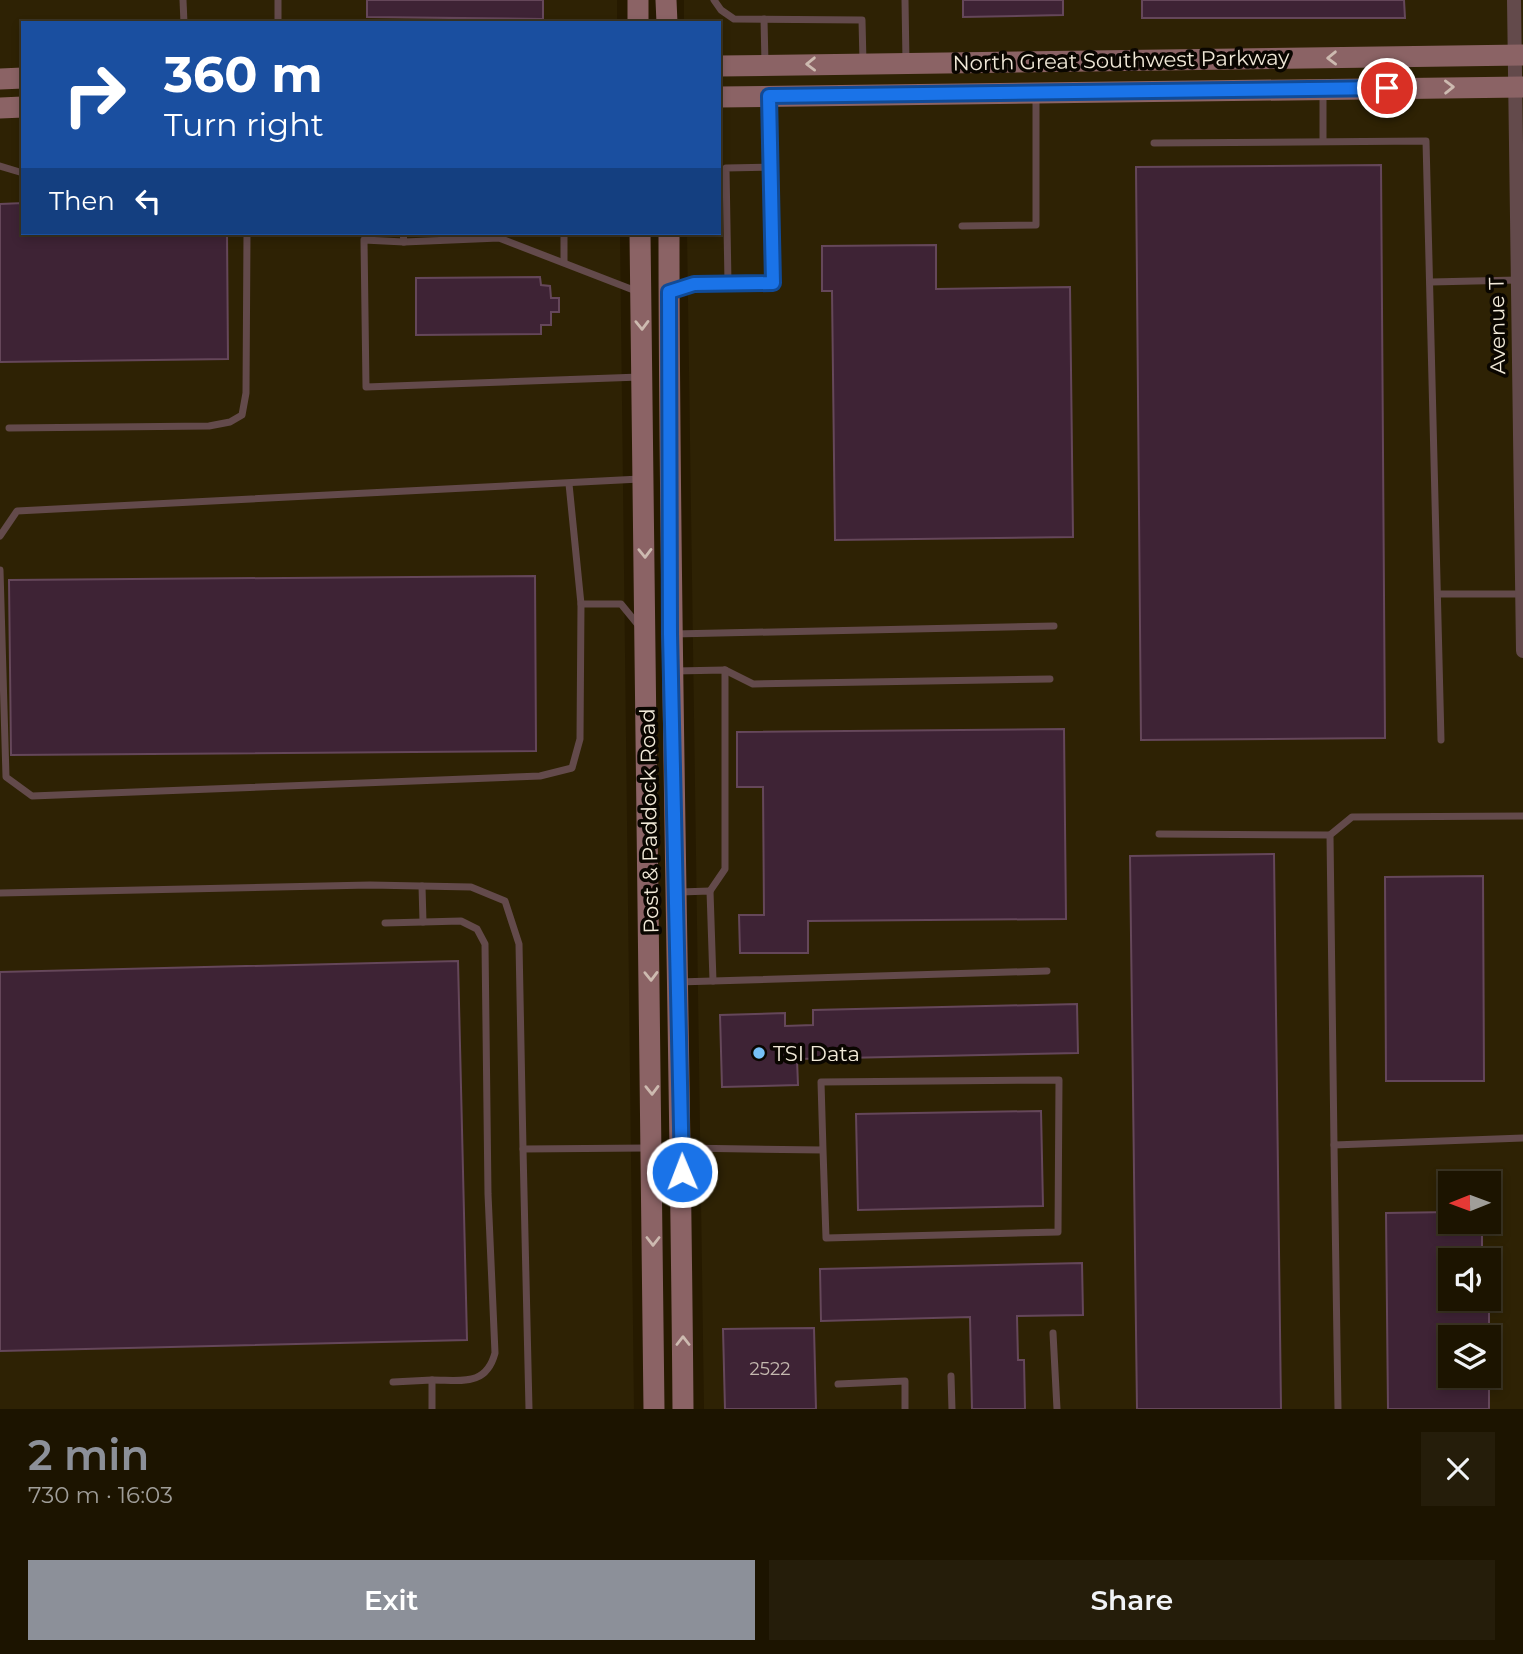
<!DOCTYPE html>
<meta charset="utf-8">
<style>
:root{--surface:#1c1400;--page:#251d0a;--text:#f1f3f6;--muted:#a09e99;--line:#3a3322;--accent:#8c9099}
body{margin:0;font-family:Montserrat,sans-serif;background:var(--page);color:var(--text);height:100vh;display:flex;flex-direction:column;font-size:26px;white-space:nowrap}
*{box-sizing:border-box;margin:0}
p{font-size:23px;color:var(--muted)}
.icon{flex:none;width:38px;height:38px;fill:none;stroke:currentColor;stroke-width:2;stroke-linecap:round;stroke-linejoin:round}
.map{position:relative;height:1409px;overflow:hidden}
.drawer{display:flex;flex-direction:column;background:var(--surface);flex:1}
.drawer>*{flex:none}
.banner{position:absolute;left:21px;top:21px;width:700px;height:214px;border-radius:0px;box-shadow:0 4px 10px #0003,0 0 0 2px var(--line);background:#1a4fa0;color:#fff;overflow:hidden}
.needle{width:46px;rotate:269deg}
.tools{position:absolute;left:1438px;top:1171px;display:grid;gap:14px}
.tools a{display:grid;place-items:center;width:63px;height:63px;border-radius:0px;background:var(--surface);box-shadow:0 4px 10px #0003,0 0 0 2px var(--line);font-size:35px}
.pin{position:absolute;display:grid;place-items:center;width:60px;height:60px;color:#fff;margin:-30px;border:4px solid #fff;border-radius:50%;box-shadow:0 2px 7px #0007}
.me{position:absolute;width:77px;margin:-38px;rotate:359deg;stroke-linejoin:round;filter:drop-shadow(0 0 5px #0008)}
.turn{display:flex;align-items:center;gap:24px;height:147px;padding:0 28px;font-size:32px}
.turn .icon{width:91px;height:91px;stroke-width:2.5}
.turn b{display:block;font-size:49px;line-height:60px}
.then{display:flex;align-items:center;height:66px;padding:0 28px;background:#0003;gap:14px;font-size:26px}
.round{display:grid;place-items:center;flex:none;width:74px;height:74px;border-radius:0px;background:var(--page)}
.summary{display:flex;align-items:center;justify-content:space-between;height:119px;padding:0 28px}
h1{font-size:42px;font-weight:600;line-height:52px;color:var(--accent)}
.button{display:flex;gap:14px;margin-top:auto;padding:14px 28px}
.button a{flex:1;height:80px;border-radius:0px;background:var(--accent);color:#fff;font-size:28px;font-weight:600;line-height:80px;text-align:center}
.button a+a{background:var(--page);color:var(--text)}
.map>svg:first-child{display:block}
.built{fill:#2e2204;fill-rule:evenodd}
.building{fill:#3e2335;stroke:#65475a;stroke-width:2}
.lines{fill:none;stroke-linecap:round;stroke-linejoin:round}
.lane{stroke:#634a4b;stroke-width:7}
.street{stroke:#634a4b;stroke-width:14}
.secondary{stroke:#8b6365;stroke-width:21}
.oneway{stroke:#cdbab0}
.route-casing{stroke:#114b97;stroke-width:18}
.route{stroke:#1a73e8;stroke-width:12}
.poi-dot{fill:#76c0f7;stroke:#0a0600;stroke-width:2.5}
.labels{text-anchor:middle;dominant-baseline:central;stroke-width:7;stroke-linejoin:round;paint-order:stroke}
.number-label{font-size:18px;fill:#c4b8af}
.street-label{font-size:21px;fill:#f1e9d8;stroke:#0a0600}
.poi-label{font-size:21px;fill:#f1e9d8;stroke:#0a0600;text-anchor:start}
</style>
<div class="map">
<svg width="1523" height="1409" viewBox="0 0 1523 1409">
<rect width="100%" height="100%" fill="#261a00"/>
<g class="built">
<polygon points="0,0 617,0 617,23 23,23 23,233 620,233 634,1409 0,1409"/>
<path d="M684,0H1523V1409H704L687,233H719V23H684ZM1451,1183H1489V1222H1451ZM1451,1260H1489V1298H1451ZM1451,1337H1489V1376H1451Z"/>
</g>
<g class="building">
<polygon points="367,0 543,0 543,19 367,17"/>
<polygon points="963,0 1063,0 1063,15 963,17"/>
<polygon points="1142,0 1404,0 1405,18 1142,18"/>
<polygon points="1381,165 1385,738 1141,740 1136,167"/>
<polygon points="23,203 23,233 227,233 228,359 0,362 0,204"/>
<polygon points="936,245 936,289 1070,287 1073,537 835,540 832,291 822,291 822,246"/>
<polygon points="540,277 541,285 550,286 551,298 559,298 559,312 551,312 551,325 541,325 541,334 416,335 416,278"/>
<polygon points="535,576 536,751 11,755 9,580"/>
<polygon points="1064,729 1066,919 808,921 808,953 740,953 739,915 764,915 763,787 737,787 737,732"/>
<polygon points="1274,854 1281,1409 1137,1409 1130,856"/>
<polygon points="1483,876 1484,1081 1386,1081 1385,877"/>
<polygon points="458,961 467,1340 0,1351 0,972"/>
<polygon points="1077,1004 1078,1053 797,1059 798,1085 722,1087 720,1015 785,1013 785,1026 813,1025 813,1010"/>
<polygon points="1041,1111 1043,1206 858,1210 856,1114"/>
<polygon points="1451,1212 1451,1222 1482,1222 1482,1260 1451,1260 1451,1298 1489,1298 1489,1337 1451,1337 1451,1376 1489,1376 1489,1409 1388,1409 1386,1213"/>
<polygon points="1082,1263 1083,1315 1017,1316 1018,1360 1024,1360 1025,1409 972,1409 970,1317 821,1321 820,1269"/>
<polygon points="814,1328 816,1409 725,1409 723,1329"/>
</g>
<g class="lines">
<g class="lane">
<polyline points="183,0 184,23"/>
<polyline points="278,0 278,23"/>
<polyline points="714,0 721,10 734,19 862,20 863,63"/>
<polyline points="905,0 906,62"/>
<polyline points="764,19 765,64"/>
<polyline points="1323,93 1323,141"/>
<polyline points="769,98 772,167"/>
<polyline points="1154,143 1426,141 1441,740"/>
<polyline points="0,166 23,173"/>
<polyline points="962,226 1036,225 1036,97"/>
<polyline points="403,233 404,242 499,238 636,291"/>
<polyline points="564,233 564,262"/>
<polyline points="404,242 364,240 366,387 640,377"/>
<polyline points="1431,282 1518,280"/>
<polyline points="673,291 694,284 773,283 772,167 726,168 728,283"/>
<polyline points="9,428 209,426 230,422 242,415 246,393 247,233"/>
<polyline points="569,484 581,604"/>
<polyline points="0,536 17,511 640,479"/>
<polyline points="0,570 6,777 32,796 540,776 572,768 580,739 581,604 621,604 639,626"/>
<polyline points="1438,594 1522,594"/>
<polyline points="674,634 1054,626"/>
<polyline points="725,670 753,684 1050,679"/>
<polyline points="675,671 725,670 725,869 710,891"/>
<polyline points="1523,816 1352,817 1330,835 1334,1145 1523,1138"/>
<polyline points="1159,834 1330,835"/>
<polyline points="422,886 423,922"/>
<polyline points="680,892 710,891 713,981"/>
<polyline points="0,893 370,885 471,887 505,901 519,944 523,1149"/>
<path d="M385,923L461,921L477,929L485,944L488,1194L495,1353C486,1387 461,1380 432,1380"/>
<polyline points="678,982 1047,971"/>
<polyline points="1334,1145 1338,1409"/>
<polyline points="682,1148 823,1150 821,1082 1059,1080 1058,1232 826,1238 823,1150"/>
<polyline points="1053,1333 1057,1409"/>
<polyline points="951,1376 952,1409"/>
<polyline points="393,1382 432,1380 432,1409"/>
<polyline points="838,1384 905,1381 905,1409"/>
<polyline points="529,1409 523,1149 647,1148"/>
</g>
<polyline class="street" points="1514,0 1523,651"/>
<g class="secondary">
<polyline points="638,0 638,23"/>
<polyline points="666,0 667,23"/>
<polyline points="719,66 1523,55"/>
<polyline points="0,79 23,78"/>
<polyline points="719,97 1523,87"/>
<polyline points="0,108 23,107"/>
<polyline points="640,233 654,1409"/>
<path d="M669,233C669,625 680,1017 683,1409"/>
</g>
</g>
<defs><path id="oneway-chevron" d="M-2-3.5L2.5 0L-2 3.5" fill="none" stroke-width="1.6" stroke-linecap="round" stroke-linejoin="round" transform="scale(1.75)"/></defs>
<g class="oneway">
<use href="#oneway-chevron" transform="translate(1332 58) rotate(179)"/>
<use href="#oneway-chevron" transform="translate(811 64) rotate(179)"/>
<use href="#oneway-chevron" transform="translate(1449 87) rotate(-1)"/>
<use href="#oneway-chevron" transform="translate(642 325) rotate(89)"/>
<use href="#oneway-chevron" transform="translate(645 553) rotate(89)"/>
<use href="#oneway-chevron" transform="translate(651 976) rotate(89)"/>
<use href="#oneway-chevron" transform="translate(652 1090) rotate(89)"/>
<use href="#oneway-chevron" transform="translate(653 1241) rotate(90)"/>
<use href="#oneway-chevron" transform="translate(683 1341) rotate(-90)"/>
</g>
<g class="lines">
<defs>
<polyline id="route" points="682,1172 670,634 669,292 694,284 773,283 769,96 1387,88"/>
</defs>
<use href="#route" class="route-casing"/>
<use href="#route" class="route"/>
</g>
<circle class="poi-dot" cx="759" cy="1053" r="7"/>
<g class="labels">
<g class="number-label">
<text x="770" y="1369">2522</text>
</g>
<g class="street-label">
<text transform="translate(1121 60) rotate(-1)">North Great Southwest Parkway</text>
<text transform="translate(1497 326) rotate(-91)">Avenue T</text>
<text transform="translate(649 821) rotate(-91)">Post &amp; Paddock Road</text>
</g>
<g class="poi-label">
<text x="773" y="1053">TSI Data</text>
</g>
</g>
</svg>
<div class="tools">
<a><svg class="needle" viewBox="-14 -14 28 28"><path d="M0-13l5 13h-10z" fill="#e53935"/><path d="M0 13l5-13h-10z" fill="#a09e99"/></svg></a>
<a><svg class="icon" aria-label="sound" viewBox="0 0 24 24"><path d="M4 9h4l5-4v14l-5-4H4zM17 9q2 3 0 6"/></svg></a>
<a><svg class="icon" aria-label="layers" viewBox="0 0 24 24"><path d="M12 4l9 5-9 5-9-5zM3 14l9 5 9-5"/></svg></a>
</div>
<div class="pin" style="left:1387px;top:88px;background:#d93025"><svg class="icon" aria-label="arrive" viewBox="0 0 24 24"><path d="M6 21V4h12l-3 4 3 4H6"/></svg></div>
<svg class="me" style="left:682px;top:1172px" viewBox="-20 -20 40 40"><circle r="17" fill="#1a73e8" stroke="#fff" stroke-width="3"/><path d="M0-11L8 9 0 5-8 9z" fill="#fff"/></svg>
<div class="banner">
<div class="turn"><svg class="icon" aria-label="right" viewBox="0 0 24 24"><path d="M7 20v-9h11M14 6l5 5-5 5"/></svg><div><b>360 m</b>Turn right</div></div>
<div class="then">Then<svg class="icon" aria-label="left" viewBox="0 0 24 24"><path d="M17 20v-9H6M10 6l-5 5 5 5"/></svg></div>
</div>
</div>
<section class="drawer">
<div class="summary"><div><h1>2 min</h1><p>730 m · 16:03</p></div><a class="round"><svg class="icon" aria-label="close" viewBox="0 0 24 24"><path d="M6 6l12 12M18 6L6 18"/></svg></a></div>
<div class="button"><a>Exit</a><a>Share</a></div>
</section>
